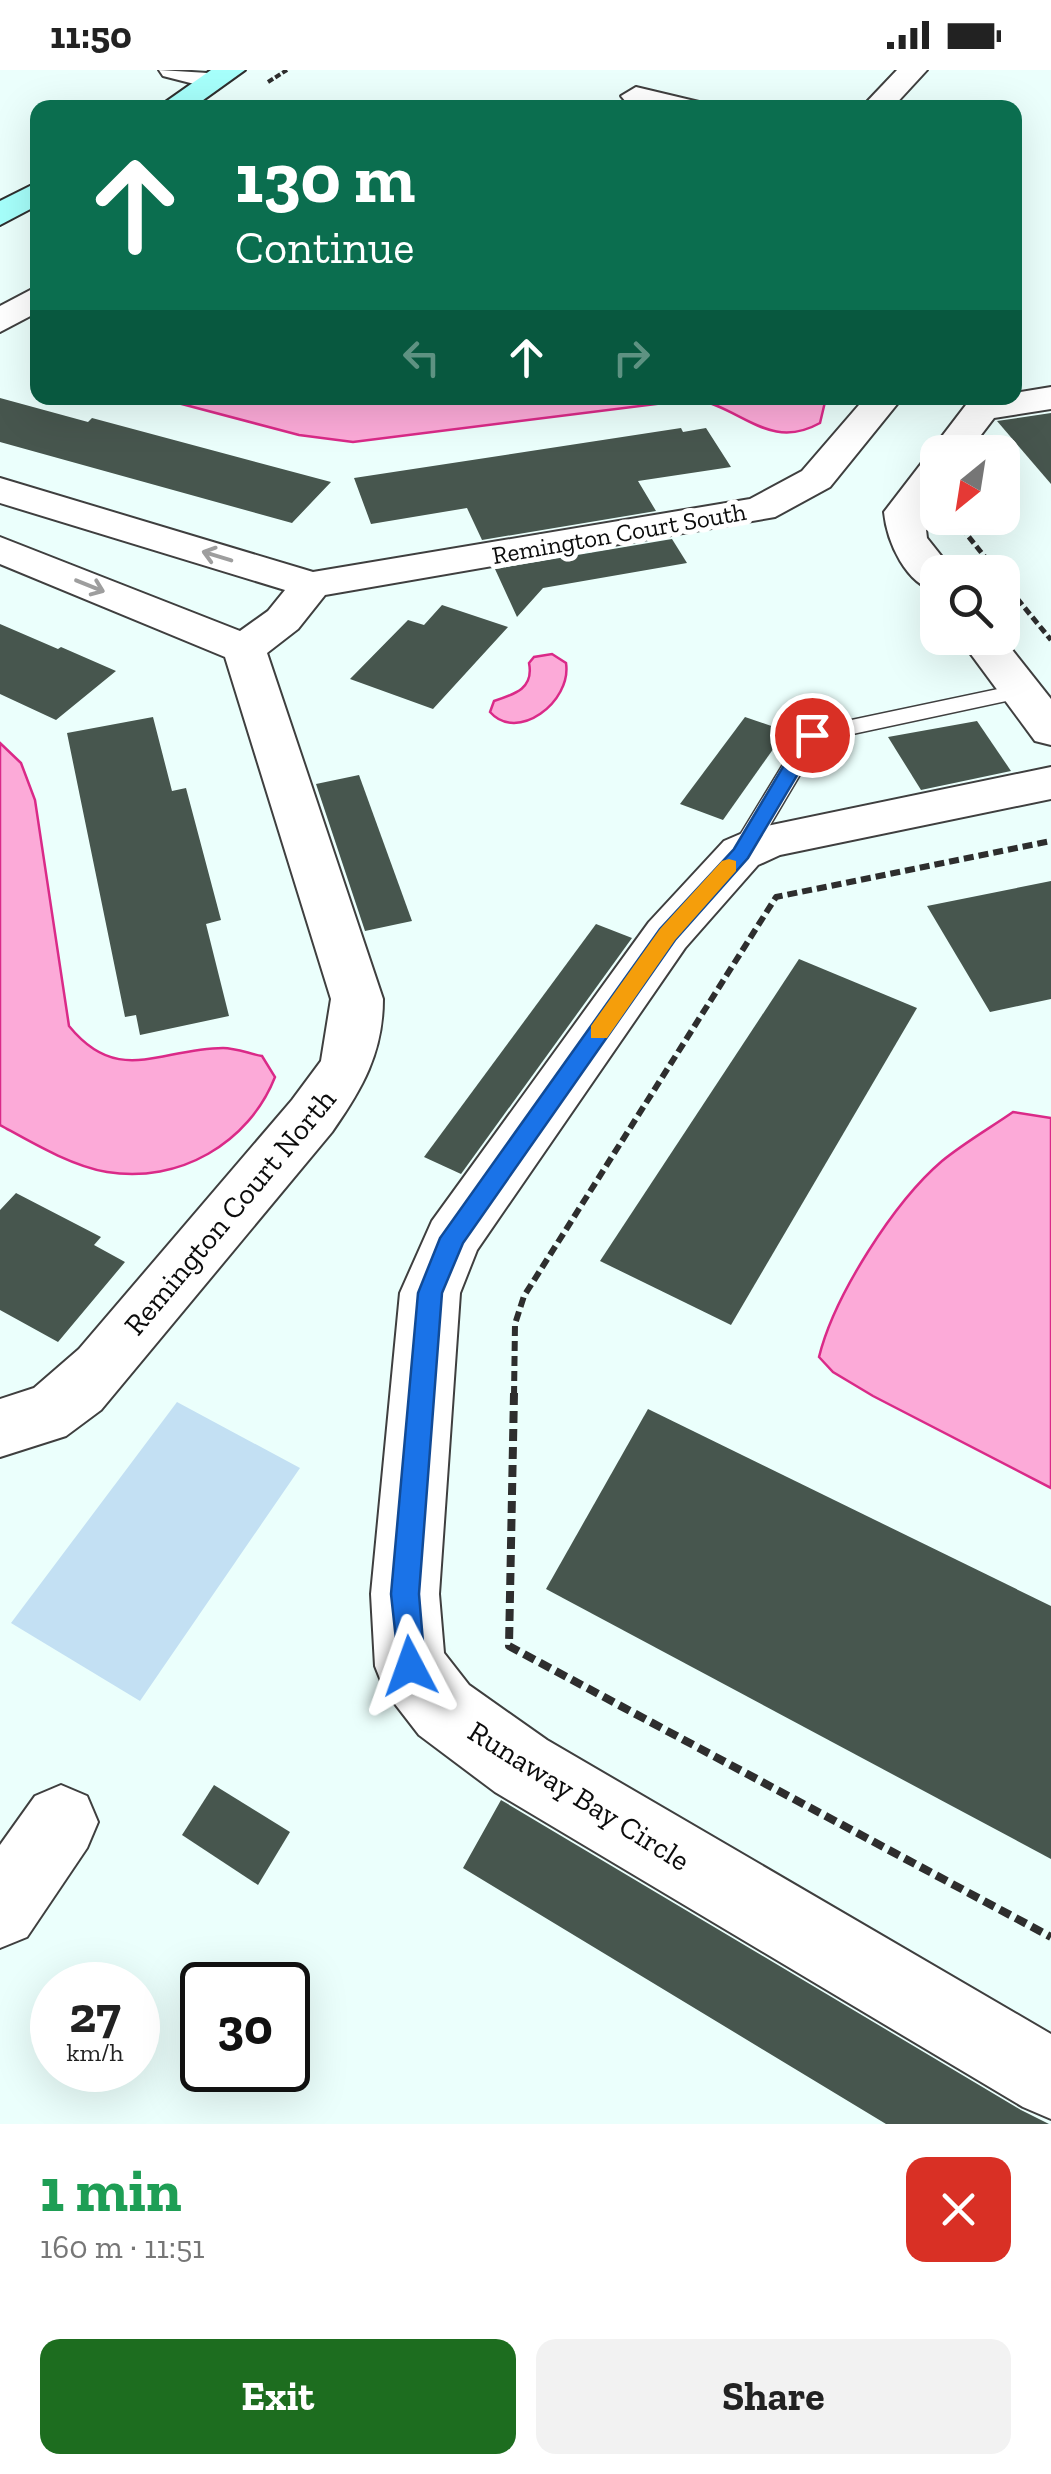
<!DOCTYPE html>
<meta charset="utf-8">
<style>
:root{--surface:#fff;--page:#f2f2f2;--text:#222;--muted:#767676;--accent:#1d6d1f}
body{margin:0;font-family:"Zilla Slab",serif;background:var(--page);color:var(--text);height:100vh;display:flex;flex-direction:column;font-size:38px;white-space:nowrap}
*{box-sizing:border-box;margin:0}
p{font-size:32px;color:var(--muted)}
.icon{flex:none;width:55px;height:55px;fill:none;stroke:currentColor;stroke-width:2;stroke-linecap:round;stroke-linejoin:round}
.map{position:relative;height:2054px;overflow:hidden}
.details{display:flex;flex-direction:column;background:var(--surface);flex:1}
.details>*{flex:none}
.banner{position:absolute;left:30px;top:30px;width:992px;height:305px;border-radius:20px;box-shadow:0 10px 40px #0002;background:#0b6e4f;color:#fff;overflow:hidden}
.needle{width:65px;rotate:210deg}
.fabs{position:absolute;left:920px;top:365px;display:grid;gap:20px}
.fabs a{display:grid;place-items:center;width:100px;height:100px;border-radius:20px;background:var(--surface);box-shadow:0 10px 40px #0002;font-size:50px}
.speed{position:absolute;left:30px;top:1892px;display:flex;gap:20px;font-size:50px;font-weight:700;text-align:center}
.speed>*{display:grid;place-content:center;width:130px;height:130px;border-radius:50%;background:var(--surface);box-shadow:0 10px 40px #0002;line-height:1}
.speed small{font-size:25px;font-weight:400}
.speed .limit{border:5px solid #111;border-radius:15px;background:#fff;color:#111}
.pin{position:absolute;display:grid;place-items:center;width:85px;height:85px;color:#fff;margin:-42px;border:5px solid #fff;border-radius:50%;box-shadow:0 2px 10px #0007}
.me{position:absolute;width:110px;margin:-55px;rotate:356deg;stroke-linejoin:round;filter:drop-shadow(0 0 8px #0008)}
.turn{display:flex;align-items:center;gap:35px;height:210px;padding:0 40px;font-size:45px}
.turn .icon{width:130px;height:130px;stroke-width:2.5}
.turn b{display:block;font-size:70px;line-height:85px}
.lanes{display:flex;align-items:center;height:95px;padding:0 40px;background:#0003;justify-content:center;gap:50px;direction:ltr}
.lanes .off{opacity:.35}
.round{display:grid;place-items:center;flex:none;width:105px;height:105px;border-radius:20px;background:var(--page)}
.headline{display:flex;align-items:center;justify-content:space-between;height:170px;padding:0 40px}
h1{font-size:60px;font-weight:700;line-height:75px;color:#1e9e55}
.primary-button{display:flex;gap:20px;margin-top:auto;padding:20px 40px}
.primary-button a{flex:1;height:115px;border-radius:20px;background:var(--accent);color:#fff;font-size:40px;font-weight:700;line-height:115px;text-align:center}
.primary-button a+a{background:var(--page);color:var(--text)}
.status{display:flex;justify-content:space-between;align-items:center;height:70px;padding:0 50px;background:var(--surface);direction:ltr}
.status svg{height:28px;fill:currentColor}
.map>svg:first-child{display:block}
.pitch{fill:#c3e0f3}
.water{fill:#fcaad8;stroke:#da2a88;stroke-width:2.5}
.building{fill:#47564e}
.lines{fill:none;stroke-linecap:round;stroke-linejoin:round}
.service-casing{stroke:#3f3f3f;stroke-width:3}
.minor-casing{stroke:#3f3f3f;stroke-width:4}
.secondary-casing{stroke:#2e2e2e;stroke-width:4}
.path-far3{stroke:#2e2e2e;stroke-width:4;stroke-dasharray:6 2.5;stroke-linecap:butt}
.path-far2{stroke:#2e2e2e;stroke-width:5;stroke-dasharray:8 4;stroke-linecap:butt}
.path-far1{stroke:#2e2e2e;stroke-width:6;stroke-dasharray:10 5;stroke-linecap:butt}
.path{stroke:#2e2e2e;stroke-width:8;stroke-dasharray:12 6;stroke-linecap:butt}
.service{fill:#fff;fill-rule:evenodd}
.minor{fill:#fff;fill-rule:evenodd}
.secondary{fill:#a6fffb;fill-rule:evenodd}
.oneway{stroke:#9e9e9e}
.route{fill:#1a73e8;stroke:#114b97;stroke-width:2.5}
.slow{fill:#f59e0b}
.labels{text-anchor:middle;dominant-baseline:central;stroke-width:10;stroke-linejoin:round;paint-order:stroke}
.far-street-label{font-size:25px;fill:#0c0c0c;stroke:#fff}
.street-label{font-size:30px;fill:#0c0c0c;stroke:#fff}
</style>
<div class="status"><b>11:50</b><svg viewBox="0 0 49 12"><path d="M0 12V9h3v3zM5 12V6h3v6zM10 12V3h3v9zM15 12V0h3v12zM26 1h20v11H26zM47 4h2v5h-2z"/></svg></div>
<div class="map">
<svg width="1051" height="2054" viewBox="0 0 1051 2054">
<rect width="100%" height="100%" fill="#ebfffc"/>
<polygon class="pitch" points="177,1332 300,1398 140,1631 11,1553"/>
<g class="water">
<path d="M159,328H823L825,332L820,353C770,381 743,339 696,329L353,372L299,365Z"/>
<path d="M552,584L566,593C572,632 517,673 490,642L494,631C516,624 534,618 529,593L534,587Z"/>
<path d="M0,673L21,693L35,730L69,956C118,1016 158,979 223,978C236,978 250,984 262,986L275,1007C249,1073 179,1114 107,1102C71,1096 31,1072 0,1055Z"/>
<path d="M1013,1042L1051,1048V1418L873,1326L833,1302L819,1287C834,1226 894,1132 942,1091C964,1073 990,1058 1013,1042Z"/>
</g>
<g class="building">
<polygon points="0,328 88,352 92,348 331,412 292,453 0,372"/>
<polygon points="1051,343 1051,414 997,351"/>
<polygon points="681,358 683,362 706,358 731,397 638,411 656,441 482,470 467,438 371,454 354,408"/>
<polygon points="672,469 687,493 543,518 517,547 495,499"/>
<polygon points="442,535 508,557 433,639 350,609 408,550 424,555"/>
<polygon points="0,554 58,579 61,577 116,601 56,650 0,624"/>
<polygon points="153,647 172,721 186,718 221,850 206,854 229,946 140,965 136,945 125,947 67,663"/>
<polygon points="745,647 786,661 723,750 680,734"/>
<polygon points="977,651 1011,701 921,720 888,667"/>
<polygon points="359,705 412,851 365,861 316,714"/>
<polygon points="1051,811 1051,929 990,942 927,836"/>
<polygon points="596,854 632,868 461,1104 424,1087"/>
<polygon points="799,889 917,938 731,1255 600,1191"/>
<polygon points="16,1123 101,1167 94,1175 125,1192 58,1272 0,1240 0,1140"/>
<polygon points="648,1339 1051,1536 1051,1789 546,1519"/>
<polygon points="214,1715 290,1762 258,1815 182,1765"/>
<polygon points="501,1730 1021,2040 1049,2054 886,2054 463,1798"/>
</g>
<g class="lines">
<defs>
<polygon id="service" points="1022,614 1030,616 1030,626 820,671 750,789 732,789 729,783 804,660"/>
<g id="minor">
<polygon points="159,0 224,4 228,10 214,19 163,6"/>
<polygon points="897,0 927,0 892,38 861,38"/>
<polygon points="636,17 699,32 703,38 648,38 626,32 621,26"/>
<polygon points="38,216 38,242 0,262 0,236"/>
<path d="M1051,317V339L994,348L968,382H938V425L924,443L927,468L954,502H938V522C906,515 887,472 884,442L924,390L934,387L930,382L969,331L1015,328V323Z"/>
<path d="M865,328H902L830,417L775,447L325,525L298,559L267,583L383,929C383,983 362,1019 332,1062L101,1340L66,1366L0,1387V1329L34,1318L79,1279L292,1030L321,991L331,929L225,587L0,494V467L240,561L268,541L285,520L0,433V408L313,502L750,429L802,401Z"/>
<polygon points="1002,567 1051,629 1051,675 1035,671 959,568"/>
<polygon points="1051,697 1051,729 780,785 758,795 685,878 477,1180 460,1223 439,1524 444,1583 469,1615 547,1670 1051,1964 1051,2049 1023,2037 495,1722 419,1665 385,1621 375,1596 371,1524 400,1223 432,1151 649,852 724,771 752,759"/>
<polygon points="61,1715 87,1726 98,1752 87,1778 27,1867 0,1878 0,1775 35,1726"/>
</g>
<g id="secondary">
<polygon points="211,0 245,0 192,38 157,38"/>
<polygon points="38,112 38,135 0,155 0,131"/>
</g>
</defs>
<use href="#service" class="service-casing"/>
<use href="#minor" class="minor-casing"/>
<use href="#secondary" class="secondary-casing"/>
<polyline class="path-far3" points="268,12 287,0"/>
<g class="path-far2">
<polyline points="966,448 960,456 997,502"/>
<polyline points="1002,510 1051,570"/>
</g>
<polyline class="path-far1" points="514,1326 515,1254 524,1226 776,827 1051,771"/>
<polyline class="path" points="514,1323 509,1576 1051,1867"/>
<use href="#service" class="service"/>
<use href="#minor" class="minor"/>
<use href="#secondary" class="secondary"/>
</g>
<defs><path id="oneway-shaft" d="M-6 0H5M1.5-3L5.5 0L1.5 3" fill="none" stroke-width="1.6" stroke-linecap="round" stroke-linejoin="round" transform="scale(2.5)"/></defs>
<g class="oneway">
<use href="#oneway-shaft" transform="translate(217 486) rotate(-163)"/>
<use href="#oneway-shaft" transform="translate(90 516) rotate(22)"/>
</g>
<polygon class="route" points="812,659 821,665 748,788 675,870 463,1173 442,1223 419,1524 425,1596 420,1606 410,1611 400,1606 391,1524 418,1223 440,1168 660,859 734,779 805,660"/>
<polygon class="slow" points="729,789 736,791 736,801 675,870 607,968 591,968 591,956 660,859 722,791"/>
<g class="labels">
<g class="far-street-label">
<text transform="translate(619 463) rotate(-10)">Remington Court South</text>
</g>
<g class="street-label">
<text transform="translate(230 1142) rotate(-50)">Remington Court North</text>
<text transform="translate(579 1726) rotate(32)">Runaway Bay Circle</text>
</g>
</g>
</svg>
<div class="fabs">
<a><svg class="needle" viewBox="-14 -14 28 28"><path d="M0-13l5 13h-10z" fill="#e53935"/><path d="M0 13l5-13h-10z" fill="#767676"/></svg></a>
<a><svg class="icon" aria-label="search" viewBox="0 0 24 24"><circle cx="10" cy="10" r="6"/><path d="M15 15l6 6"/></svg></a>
</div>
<div class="speed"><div>27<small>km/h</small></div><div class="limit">30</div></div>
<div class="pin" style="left:812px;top:665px;background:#d93025"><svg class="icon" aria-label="arrive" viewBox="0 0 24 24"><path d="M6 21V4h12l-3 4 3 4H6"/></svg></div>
<svg class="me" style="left:410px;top:1596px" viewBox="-20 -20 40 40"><path d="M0-17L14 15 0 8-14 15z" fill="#1a73e8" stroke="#fff" stroke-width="4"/></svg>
<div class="banner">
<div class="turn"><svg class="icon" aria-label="ahead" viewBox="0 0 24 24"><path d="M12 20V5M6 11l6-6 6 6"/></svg><div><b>130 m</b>Continue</div></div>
<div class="lanes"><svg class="icon off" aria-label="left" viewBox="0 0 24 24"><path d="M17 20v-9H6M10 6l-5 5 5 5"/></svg><svg class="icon" aria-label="ahead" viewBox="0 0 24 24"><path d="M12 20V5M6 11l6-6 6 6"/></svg><svg class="icon off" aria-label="right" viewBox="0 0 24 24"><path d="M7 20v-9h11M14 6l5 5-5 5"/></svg></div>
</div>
</div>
<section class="details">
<div class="headline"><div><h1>1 min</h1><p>160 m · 11:51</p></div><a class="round" style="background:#d93025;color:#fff"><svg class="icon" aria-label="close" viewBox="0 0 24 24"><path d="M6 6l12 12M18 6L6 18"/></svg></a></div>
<div class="primary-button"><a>Exit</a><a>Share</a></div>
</section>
